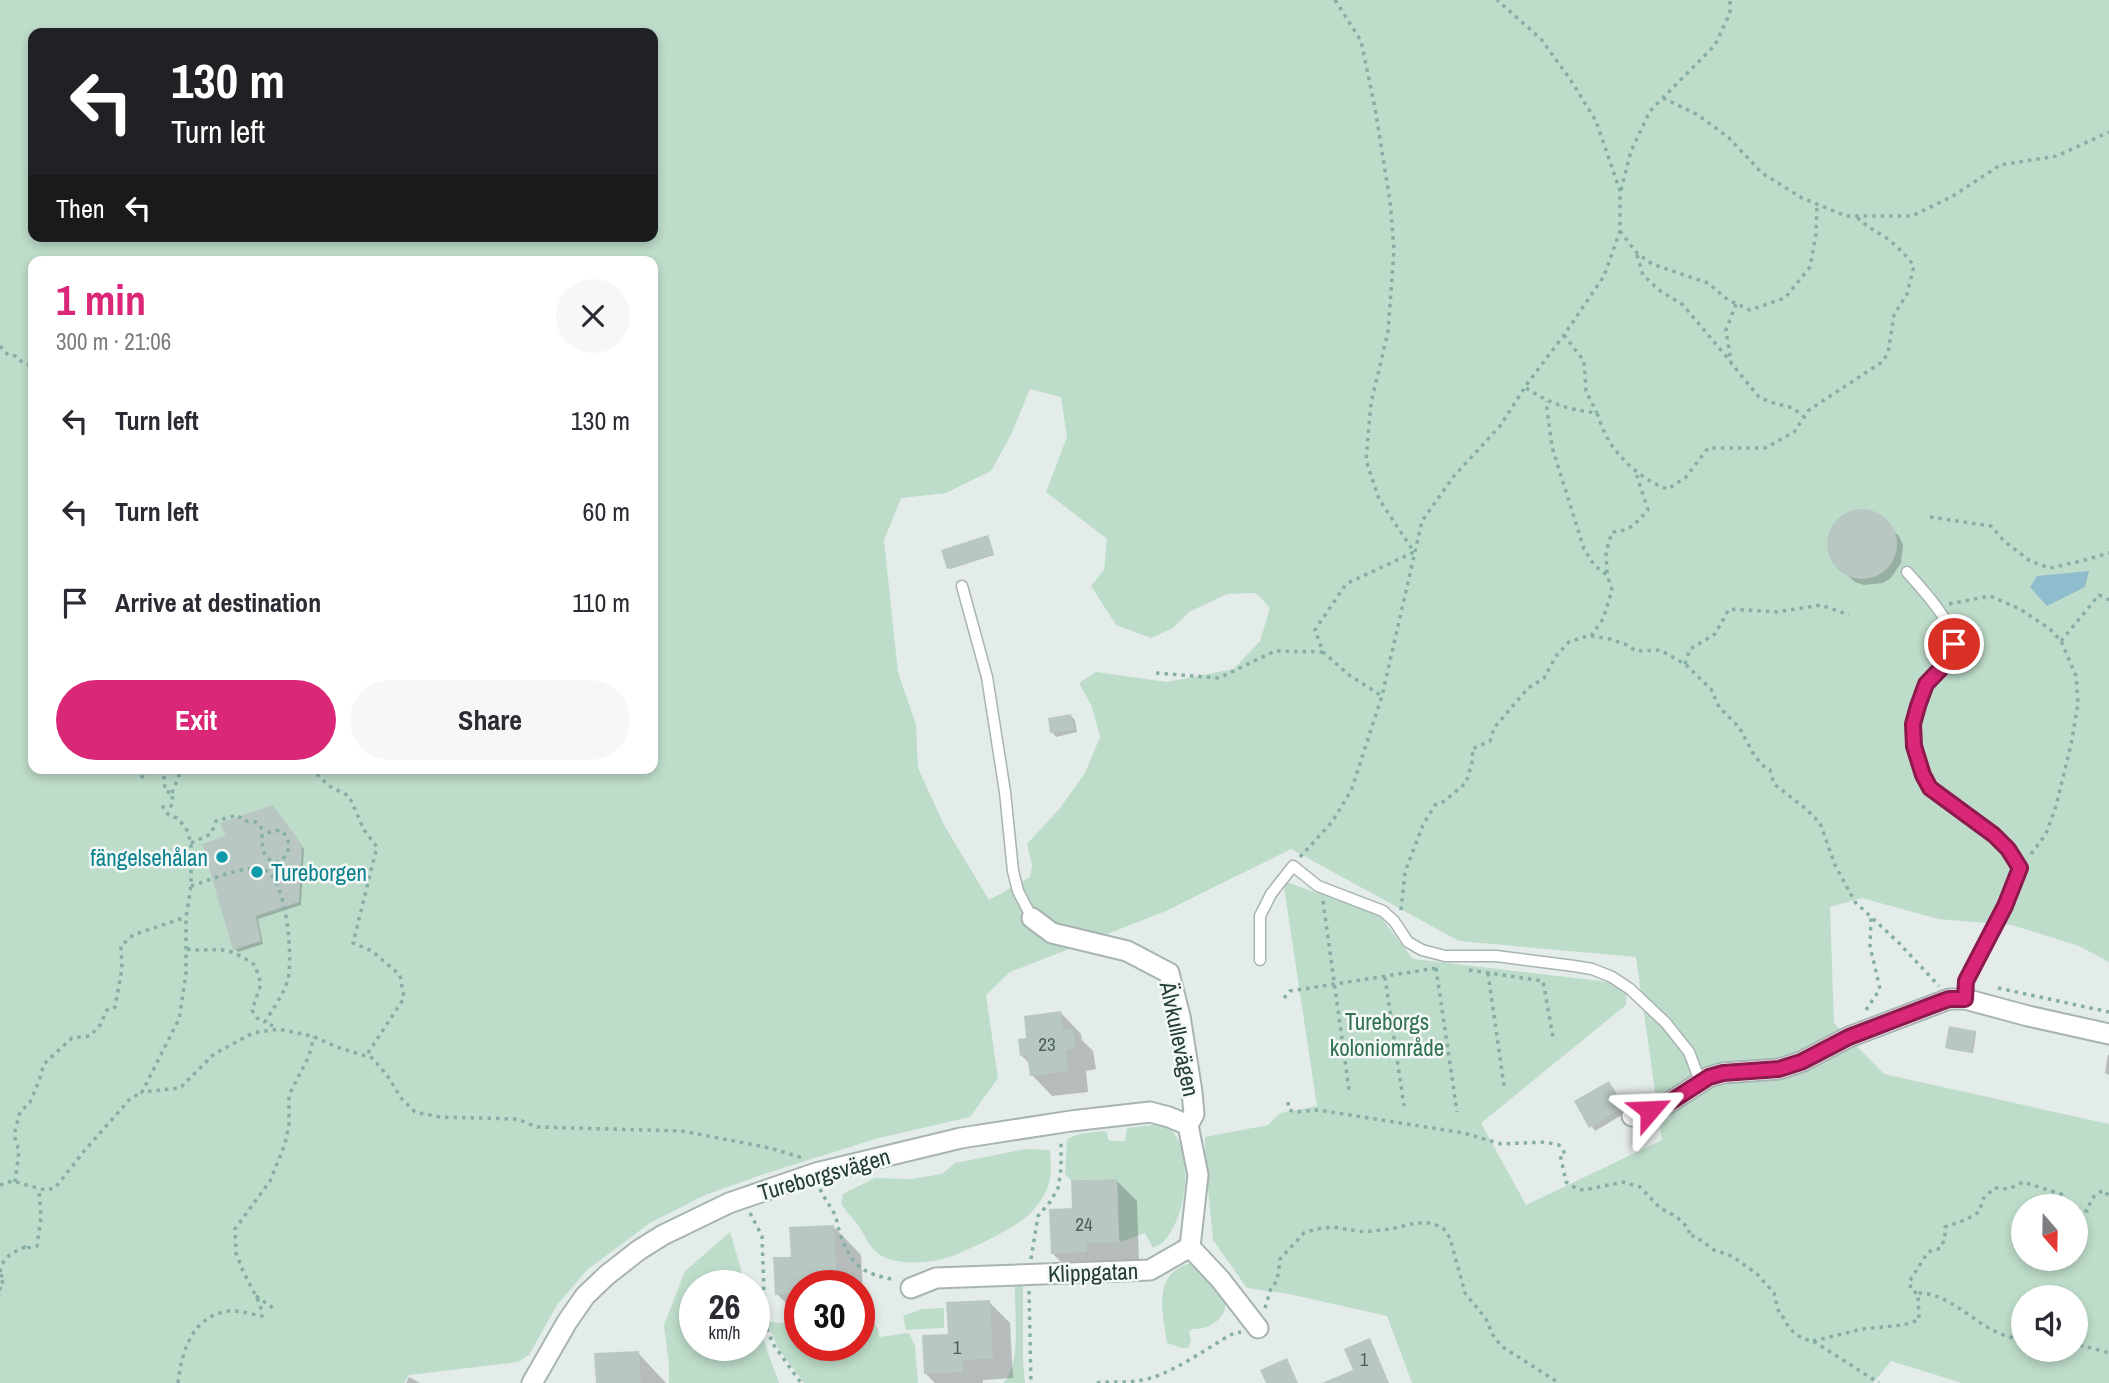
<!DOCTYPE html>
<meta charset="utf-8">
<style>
:root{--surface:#fff;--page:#f7f7f7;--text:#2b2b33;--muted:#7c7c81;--accent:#db2777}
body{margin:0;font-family:"Archivo Narrow",sans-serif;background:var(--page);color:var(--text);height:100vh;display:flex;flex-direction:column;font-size:26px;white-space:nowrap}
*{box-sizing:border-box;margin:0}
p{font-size:23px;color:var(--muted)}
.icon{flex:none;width:38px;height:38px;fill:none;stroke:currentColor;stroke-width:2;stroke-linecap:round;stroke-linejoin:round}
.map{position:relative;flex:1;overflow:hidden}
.panel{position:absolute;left:28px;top:256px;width:630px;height:518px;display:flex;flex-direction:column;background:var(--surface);border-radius:14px;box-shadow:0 4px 10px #0003}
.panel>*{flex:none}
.hud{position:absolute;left:28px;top:28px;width:630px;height:214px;border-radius:14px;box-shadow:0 4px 10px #0003;background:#202124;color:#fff;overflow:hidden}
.needle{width:46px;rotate:160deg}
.tools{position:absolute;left:2011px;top:1194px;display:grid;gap:14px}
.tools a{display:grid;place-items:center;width:77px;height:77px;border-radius:50%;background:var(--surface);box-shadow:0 4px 10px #0003;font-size:35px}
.speed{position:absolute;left:679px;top:1270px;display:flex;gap:14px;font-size:35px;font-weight:700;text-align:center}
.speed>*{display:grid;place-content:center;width:91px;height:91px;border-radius:50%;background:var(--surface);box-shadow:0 4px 10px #0003;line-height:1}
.speed small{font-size:18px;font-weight:400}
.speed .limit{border:10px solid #d22;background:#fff;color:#111}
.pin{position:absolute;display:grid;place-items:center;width:60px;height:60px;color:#fff;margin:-30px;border:4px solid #fff;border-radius:50%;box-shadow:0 2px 7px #0007}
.me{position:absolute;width:77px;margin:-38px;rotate:64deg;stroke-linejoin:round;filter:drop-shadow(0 0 5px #0008)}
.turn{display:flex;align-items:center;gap:24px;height:147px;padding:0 28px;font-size:32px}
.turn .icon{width:91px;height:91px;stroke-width:2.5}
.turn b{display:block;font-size:49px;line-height:60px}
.then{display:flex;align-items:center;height:66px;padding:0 28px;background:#0003;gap:14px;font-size:26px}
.round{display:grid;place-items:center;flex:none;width:74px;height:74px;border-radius:37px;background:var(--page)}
.headline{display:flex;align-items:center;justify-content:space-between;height:119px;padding:0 28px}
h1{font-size:42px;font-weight:700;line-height:52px;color:var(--accent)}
.primary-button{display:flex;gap:14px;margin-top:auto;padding:14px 28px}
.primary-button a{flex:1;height:80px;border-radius:42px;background:var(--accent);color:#fff;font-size:28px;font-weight:700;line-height:80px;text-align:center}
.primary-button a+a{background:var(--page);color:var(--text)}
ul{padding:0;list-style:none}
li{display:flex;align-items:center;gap:21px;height:91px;padding:0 28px}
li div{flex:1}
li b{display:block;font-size:26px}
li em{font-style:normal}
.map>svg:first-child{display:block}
.green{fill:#bedcca;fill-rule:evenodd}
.water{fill:#90bdce}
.shadow{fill:#0003}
.building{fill:#b9c7c3}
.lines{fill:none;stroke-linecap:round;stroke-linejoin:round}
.service-casing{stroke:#a7b4b1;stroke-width:13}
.minor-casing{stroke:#a7b4b1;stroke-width:23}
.path{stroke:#86aea6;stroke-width:3.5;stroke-dasharray:3.5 5;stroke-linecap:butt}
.service{stroke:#fff;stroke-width:10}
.minor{stroke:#fff;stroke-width:19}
.route-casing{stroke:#8e194d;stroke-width:18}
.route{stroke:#db2777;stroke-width:12}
.culture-dot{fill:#0f9aa8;stroke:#f4f9f7;stroke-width:2.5}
.labels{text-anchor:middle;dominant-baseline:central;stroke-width:5;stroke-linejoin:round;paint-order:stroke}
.number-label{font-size:19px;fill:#49605c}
.culture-label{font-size:23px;fill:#0d838f;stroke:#f4f9f7;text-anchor:end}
.park-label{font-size:23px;fill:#317151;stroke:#f4f9f7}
.street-label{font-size:23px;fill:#243d39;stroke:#f4f9f7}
</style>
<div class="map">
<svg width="2109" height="1383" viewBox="0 0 2109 1383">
<rect width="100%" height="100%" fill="#e4ecea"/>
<g class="green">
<path d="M0,0H2109V962L2079,946L2012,925L1938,919L1862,898L1830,907L1834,1023L1884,1074L2109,1124V1383H1962L1891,1361L1873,1383H1412L1387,1316L1289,1294L1247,1288L1213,1240L1205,1158V1137L1268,1125L1280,1113L1317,1106L1283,881L1378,914L1413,959L1627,984L1626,1005L1481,1123L1526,1205L1662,1140L1636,957L1459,941L1291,849L1166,911L1010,972L986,995L998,1078L970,1117L879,1138L770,1172L705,1195L650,1223L587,1270L557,1305L529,1355L518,1362L409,1375L404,1383H0ZM33,33H653V236H33ZM33,261H653V768H33ZM1030,389L1061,397L1067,437L1046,492L1107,539L1104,570L1091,586L1116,625L1151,638L1173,628L1189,612L1227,594L1256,593L1270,608L1260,641L1234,669L1167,682L1096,672L1079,683L1092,707L1100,737L1085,773L1060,808L1027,844L1032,865L1030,877L989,900L944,825L918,768L916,725L898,672L884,540L901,498L946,493L991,471L1011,435ZM2023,1206H2076V1258H2023ZM2023,1297H2076V1349H2023Z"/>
<path d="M1161,1124C1171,1127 1172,1131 1177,1138C1193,1164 1185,1215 1166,1239C1163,1244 1158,1245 1153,1248L1145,1233L1121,1242L1119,1239L1117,1179L1071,1180L1065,1174L1067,1139L1079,1134L1104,1131L1107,1132L1108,1139L1111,1141H1125L1127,1128Z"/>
<path d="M1025,1149L1050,1150C1051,1162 1052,1175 1048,1187C1043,1199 1032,1214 1021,1221C1007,1231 960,1255 943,1259C926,1263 900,1265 884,1257C868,1249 865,1233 854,1220C849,1214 845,1210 841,1203L843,1194L875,1178L911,1179L942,1174L955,1163Z"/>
<polygon points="730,1232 746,1286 695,1286 695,1346 754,1346 754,1313 779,1383 669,1383 669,1365 664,1325 685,1271"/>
<path d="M1191,1263L1200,1264C1211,1279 1238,1302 1218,1320C1210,1327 1202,1329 1192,1329L1189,1332L1191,1341L1188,1348H1182L1167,1343C1163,1312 1151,1274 1191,1263Z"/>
<path d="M1015,1286H1023V1362L1025,1383H1003C1022,1366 1014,1311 1015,1286Z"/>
<polygon points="944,1308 944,1328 906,1330 903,1316 922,1309"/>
<polygon points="864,1320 872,1320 878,1329 879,1337 909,1333 915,1346 918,1383 804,1383 778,1348 767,1322 800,1324 800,1346 859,1346 859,1322"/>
</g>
<polygon class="water" points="2089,571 2085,587 2047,606 2030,587 2037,576"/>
<g class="shadow">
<polygon points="1869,512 1878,515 1899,536 1903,545 1901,563 1891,578 1883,583 1864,585 1855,582 1840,568 1830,552 1829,543 1836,525 1850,513"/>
<polygon points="989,538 994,555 950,569 949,568"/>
<polygon points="1071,716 1075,720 1077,732 1056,737 1052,732"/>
<polygon points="276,810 304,849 301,905 258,919 263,944 238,952 235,949 204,845 228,837"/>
<polygon points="1061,1013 1081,1034 1082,1040 1093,1051 1096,1069 1086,1071 1088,1092 1052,1096 1032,1075 1030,1064 1021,1055 1028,1039"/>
<polygon points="1975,1032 1976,1034 1973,1053 1948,1049"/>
<polygon points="2108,1054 2109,1055 2109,1075 2105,1073"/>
<polygon points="1612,1087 1627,1112 1595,1131 1576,1102"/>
<polygon points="1116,1180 1137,1201 1139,1262 1073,1274 1052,1253 1074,1210"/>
<polygon points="834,1227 861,1255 864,1310 859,1311 859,1286 800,1286 800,1317 777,1294 793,1258"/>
<polygon points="989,1302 1010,1323 1013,1378 983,1380 983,1383 935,1383 926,1374 950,1336"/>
<polygon points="638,1353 666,1383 597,1383"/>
<polygon points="409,1377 420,1383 406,1383"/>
</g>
<g class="building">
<circle cx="1862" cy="544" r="35"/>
<polygon points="988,535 994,554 947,569 941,550"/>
<polygon points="1071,714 1074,729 1050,733 1048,718"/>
<polygon points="273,805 302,845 299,902 256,916 261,941 233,950 202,844 226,836 220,823"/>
<polygon points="1061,1011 1063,1030 1073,1029 1076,1049 1066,1050 1068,1071 1030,1076 1027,1055 1020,1056 1018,1039 1026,1038 1024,1016"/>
<polygon points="1949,1026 1976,1031 1971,1053 1945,1048"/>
<polygon points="1609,1081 1624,1107 1589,1128 1574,1101"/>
<polygon points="1117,1179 1119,1242 1086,1243 1087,1252 1051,1254 1049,1209 1072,1208 1071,1180"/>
<polygon points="834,1225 837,1283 800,1286 800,1293 775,1295 773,1257 791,1257 789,1227"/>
<polygon points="990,1300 993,1358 963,1360 963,1372 924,1374 922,1335 948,1334 946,1302"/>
<polygon points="1370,1338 1389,1383 1322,1383 1353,1370 1344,1349"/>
<polygon points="639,1351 641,1383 596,1383 594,1353"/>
<polygon points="1287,1358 1298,1383 1266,1383 1260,1370"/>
</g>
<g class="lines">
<defs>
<g id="service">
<path d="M1907,572C1922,589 1952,620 1954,644C1955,660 1936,671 1927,683C1909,710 1911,742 1922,771C1933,801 1970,815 1993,834C2005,844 2012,855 2020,868L2005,906L1966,980L1965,999"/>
<polyline points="962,586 987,677 1005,792 1013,871 1018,891 1032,918"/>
<polyline points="1260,960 1260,916 1271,894 1293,866 1318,886 1383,911 1394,921 1408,942 1422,950 1445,956 1496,956 1574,966 1592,969 1612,977 1630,989 1666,1023 1689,1052 1700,1081"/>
</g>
<g id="minor">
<polyline points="1032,918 1052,933 1127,951 1169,973 1180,1016 1192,1092 1194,1114 1188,1125"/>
<polyline points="1632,1116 1667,1104 1709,1077 1723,1073 1779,1069 1801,1062 1849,1037 1949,999 1965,999 2028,1016 2109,1034"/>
<polyline points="1190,1247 1220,1279 1258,1328"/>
<polyline points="911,1288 936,1278 1150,1270 1190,1247 1198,1175 1188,1125"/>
<polyline points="532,1383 567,1322 585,1296 607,1275 639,1250 663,1235 729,1203 816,1173 961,1138 1071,1121 1150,1112 1169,1117 1188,1125"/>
</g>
</defs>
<use href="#service" class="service-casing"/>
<use href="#minor" class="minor-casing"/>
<g class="path">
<polyline points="1335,0 1361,41 1375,108 1390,201 1394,249 1388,332 1371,403 1366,460 1379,499 1414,552 1346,584 1315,630 1323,652 1349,675 1382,696"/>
<polyline points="1663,98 1698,115 1729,138 1762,173 1802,198 1846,216 1912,216 1953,196 2000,165 2057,156 2109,132"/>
<polyline points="1621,190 1631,151 1650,111 1715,45 1730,13 1730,0"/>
<polyline points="1620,231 1637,253 1652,264 1708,283 1728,300 1750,310 1785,298 1810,267 1816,234 1817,205"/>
<polyline points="1637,255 1643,275 1659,290 1683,305 1731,362"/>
<polyline points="1736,304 1726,330 1731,363 1759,397 1770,402 1793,408 1804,417"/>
<polyline points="1564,335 1584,361 1586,391 1597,413"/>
<polyline points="0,346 8,355 16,356 23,363 29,365 30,363 33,367"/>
<path d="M1526,388C1553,405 1566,409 1597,413C1600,421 1603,431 1608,439C1619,459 1646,483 1668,489L1686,477L1708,448H1765L1794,432L1809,410L1882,362L1888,353L1894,315L1907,294L1914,266C1906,255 1896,245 1885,237C1874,230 1864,225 1856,216"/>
<polyline points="1930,517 1991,526 2004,541 2030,561 2050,568 2085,560 2109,553"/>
<path d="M1607,573L1606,552L1612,532C1631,531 1636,523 1648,510L1636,473"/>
<polyline points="1949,604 1990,596 2020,609 2050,629 2061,641 2076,676 2078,703 2072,740 2056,806 2046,834 2028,858"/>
<polyline points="1591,636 1610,639 1627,645 1636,651 1660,650 1685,664 1711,689 1719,707 1739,727 1754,755 1762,765 1770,770 1774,784 1806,809 1820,823 1835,865 1855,902 1899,943 1939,986"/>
<polyline points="2061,641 2099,595 2109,600"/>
<polyline points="1685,664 1690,649 1715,634 1729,609 1777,612 1821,605 1849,615"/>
<polyline points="1156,673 1219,678 1275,651 1323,652"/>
<polyline points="146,768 142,777 158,768"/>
<polyline points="161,768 164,775 165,791 172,793 173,803 171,806 163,807 164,810 169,815 177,818 186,828 191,843 191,886 186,917 186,974 179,1019 142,1092 180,1088 214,1054 253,1033 279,1029 312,1036 337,1047 372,1058 387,1075 401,1098 415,1112 440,1117 517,1119 537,1127 682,1131 770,1148 803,1158"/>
<polyline points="311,768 329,786 349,796 364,830 377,847 353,943 372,951 400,975 404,998 366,1056"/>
<polyline points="172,793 182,768"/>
<path d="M191,843L211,834L216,821L237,815L244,821L256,822L261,827C264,842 258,862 280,862C291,852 292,839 280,830L262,834"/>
<polyline points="1300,857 1332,822 1351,791 1382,696 1422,521 1454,476 1500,426 1527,384 1564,335 1604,276 1620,231 1620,191 1596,121 1570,79 1541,39 1497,0"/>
<path d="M191,886C208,881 248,863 265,870C287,880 293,957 288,979C285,992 272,1010 265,1022L277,1028"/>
<polyline points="1323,901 1349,1090"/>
<polyline points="1401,910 1405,872 1423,825 1435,805 1443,802 1466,783 1473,759 1472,749 1490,741 1494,728 1528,688 1544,678 1556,656 1569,642 1584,637 1591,636 1603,619 1612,590 1607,575 1594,565 1584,549 1552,447 1546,401"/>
<path d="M187,949C199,951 211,949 223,950C234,951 246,959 255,965L261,984L252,1010L257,1018L265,1022"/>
<polyline points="1436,968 1457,1112"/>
<polyline points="1469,970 1543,981 1553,1037"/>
<polyline points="1488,973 1504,1086"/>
<polyline points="1385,977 1404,1106"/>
<polyline points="1998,988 2109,1012"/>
<polyline points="1284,998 1290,991 1437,968"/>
<polyline points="1866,1010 1880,989 1870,946 1871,918"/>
<path d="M1288,1102L1289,1110L1296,1112L1318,1110L1464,1133L1501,1144L1545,1142L1559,1145L1564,1152L1560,1154L1566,1182L1577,1189L1584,1190L1623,1182L1640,1187L1660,1208L1677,1217L1689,1229V1236H1695L1714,1250L1732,1256L1757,1274L1774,1293L1779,1313L1782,1315C1788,1329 1798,1339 1813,1341L1879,1383"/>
<polyline points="15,1182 19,1151 14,1135 20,1112 30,1102 39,1081 44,1064 72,1038 90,1036 100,1025 107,1010 110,1010 115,1007 122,969 121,946 133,935 186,917"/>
<polyline points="0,1185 12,1181 45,1190 55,1188 85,1150 130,1099 142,1092"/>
<path d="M820,1189C824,1198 829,1204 834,1213C837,1219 838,1227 840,1234C851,1266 863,1274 896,1280"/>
<polyline points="2076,1209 2087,1211 2092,1198 2103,1190 2109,1196"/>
<polyline points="750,1213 762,1236 765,1323 773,1344 801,1383"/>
<polyline points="1031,1259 1038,1216 1050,1202 1058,1188 1061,1169 1061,1141"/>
<path d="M0,1272C3,1256 12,1253 25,1247L27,1250L28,1248L37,1246L41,1217L39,1190"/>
<polyline points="0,1275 4,1277 4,1281 0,1283 0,1296"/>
<polyline points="1029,1291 1031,1383"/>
<polyline points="1917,1293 1912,1291 1909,1282 1928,1252 1941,1248 1945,1237 1945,1227 1965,1220 1979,1212 1983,1199 1994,1188 2009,1189 2023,1182 2061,1194 2072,1206"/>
<polyline points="256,1296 276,1310"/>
<polyline points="1265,1308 1271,1288 1277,1281 1280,1259 1304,1233 1316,1229 1333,1227 1364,1232 1390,1229 1416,1223 1431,1223 1443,1228 1450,1238 1465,1293 1486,1319 1493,1335 1501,1346 1559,1383"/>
<polyline points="2076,1337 2080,1345 2109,1353"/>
<path d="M1813,1341L1862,1329L1903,1325L1919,1320L1918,1293C1957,1293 1981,1337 2023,1339"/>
<path d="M178,1383C182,1350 192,1317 228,1311C238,1310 251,1314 262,1316L260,1304L243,1271L236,1253L235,1229L270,1181L285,1144L289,1125V1095L309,1056L314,1037"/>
<path d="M1097,1383C1110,1381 1123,1383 1136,1381C1168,1378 1206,1348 1234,1333L1241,1332"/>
</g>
<use href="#service" class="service"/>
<use href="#minor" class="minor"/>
</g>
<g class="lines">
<defs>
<polyline id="route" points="1650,1110 1667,1104 1709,1077 1723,1073 1779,1069 1801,1062 1849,1037 1938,1003 1949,999 1965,999 1966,981 2005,906 2020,868 2008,849 1994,835 1930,788 1923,775 1918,759 1914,746 1913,724 1918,706 1926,684 1949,660 1954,644"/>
</defs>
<use href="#route" class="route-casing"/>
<use href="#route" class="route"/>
</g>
<g class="culture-dot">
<circle cx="222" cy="857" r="7"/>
<circle cx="257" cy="872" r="7"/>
</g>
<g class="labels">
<g class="number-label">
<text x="1047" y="1044">23</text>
<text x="1084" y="1224">24</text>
<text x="957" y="1347">1</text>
<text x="1364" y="1359">1</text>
</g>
<g class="culture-label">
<text x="208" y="857">fängelsehålan</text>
<text x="271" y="872" text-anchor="start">Tureborgen</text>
</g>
<g class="park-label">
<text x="1387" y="1021">Tureborgs<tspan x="1387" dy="26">koloniområde</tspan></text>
</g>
<g class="street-label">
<text transform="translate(1180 1039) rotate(78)">Älvkullevägen</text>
<text transform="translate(824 1174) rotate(-16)">Tureborgsvägen</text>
<text transform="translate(1093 1272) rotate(-2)">Klippgatan</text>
</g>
</g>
</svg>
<div class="tools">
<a><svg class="needle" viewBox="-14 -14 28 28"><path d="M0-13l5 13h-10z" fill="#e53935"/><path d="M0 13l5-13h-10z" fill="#7c7c81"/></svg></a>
<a><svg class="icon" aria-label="sound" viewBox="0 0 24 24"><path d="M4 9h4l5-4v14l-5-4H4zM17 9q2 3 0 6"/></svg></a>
</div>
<div class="speed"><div>26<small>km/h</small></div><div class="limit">30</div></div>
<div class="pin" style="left:1954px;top:644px;background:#d93025"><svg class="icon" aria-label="arrive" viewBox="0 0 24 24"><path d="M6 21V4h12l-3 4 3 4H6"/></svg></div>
<svg class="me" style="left:1650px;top:1110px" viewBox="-20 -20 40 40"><path d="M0-17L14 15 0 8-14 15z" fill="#db2777" stroke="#fff" stroke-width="4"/></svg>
<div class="hud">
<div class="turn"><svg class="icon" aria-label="left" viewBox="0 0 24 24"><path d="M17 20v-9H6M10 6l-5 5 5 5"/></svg><div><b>130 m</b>Turn left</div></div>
<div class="then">Then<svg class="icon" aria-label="left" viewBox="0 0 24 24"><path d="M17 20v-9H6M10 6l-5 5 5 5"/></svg></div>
</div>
<section class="panel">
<div class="headline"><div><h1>1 min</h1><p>300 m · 21:06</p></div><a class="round"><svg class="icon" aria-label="close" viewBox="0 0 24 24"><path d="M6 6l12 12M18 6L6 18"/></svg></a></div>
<ul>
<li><svg class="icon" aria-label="left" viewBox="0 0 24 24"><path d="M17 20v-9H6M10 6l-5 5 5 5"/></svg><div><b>Turn left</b></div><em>130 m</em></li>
<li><svg class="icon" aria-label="left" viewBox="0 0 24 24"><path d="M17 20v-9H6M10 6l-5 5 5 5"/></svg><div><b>Turn left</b></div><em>60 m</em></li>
<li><svg class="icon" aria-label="arrive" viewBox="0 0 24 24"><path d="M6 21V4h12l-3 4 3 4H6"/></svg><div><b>Arrive at destination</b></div><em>110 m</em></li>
</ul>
<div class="primary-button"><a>Exit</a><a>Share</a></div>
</section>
</div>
